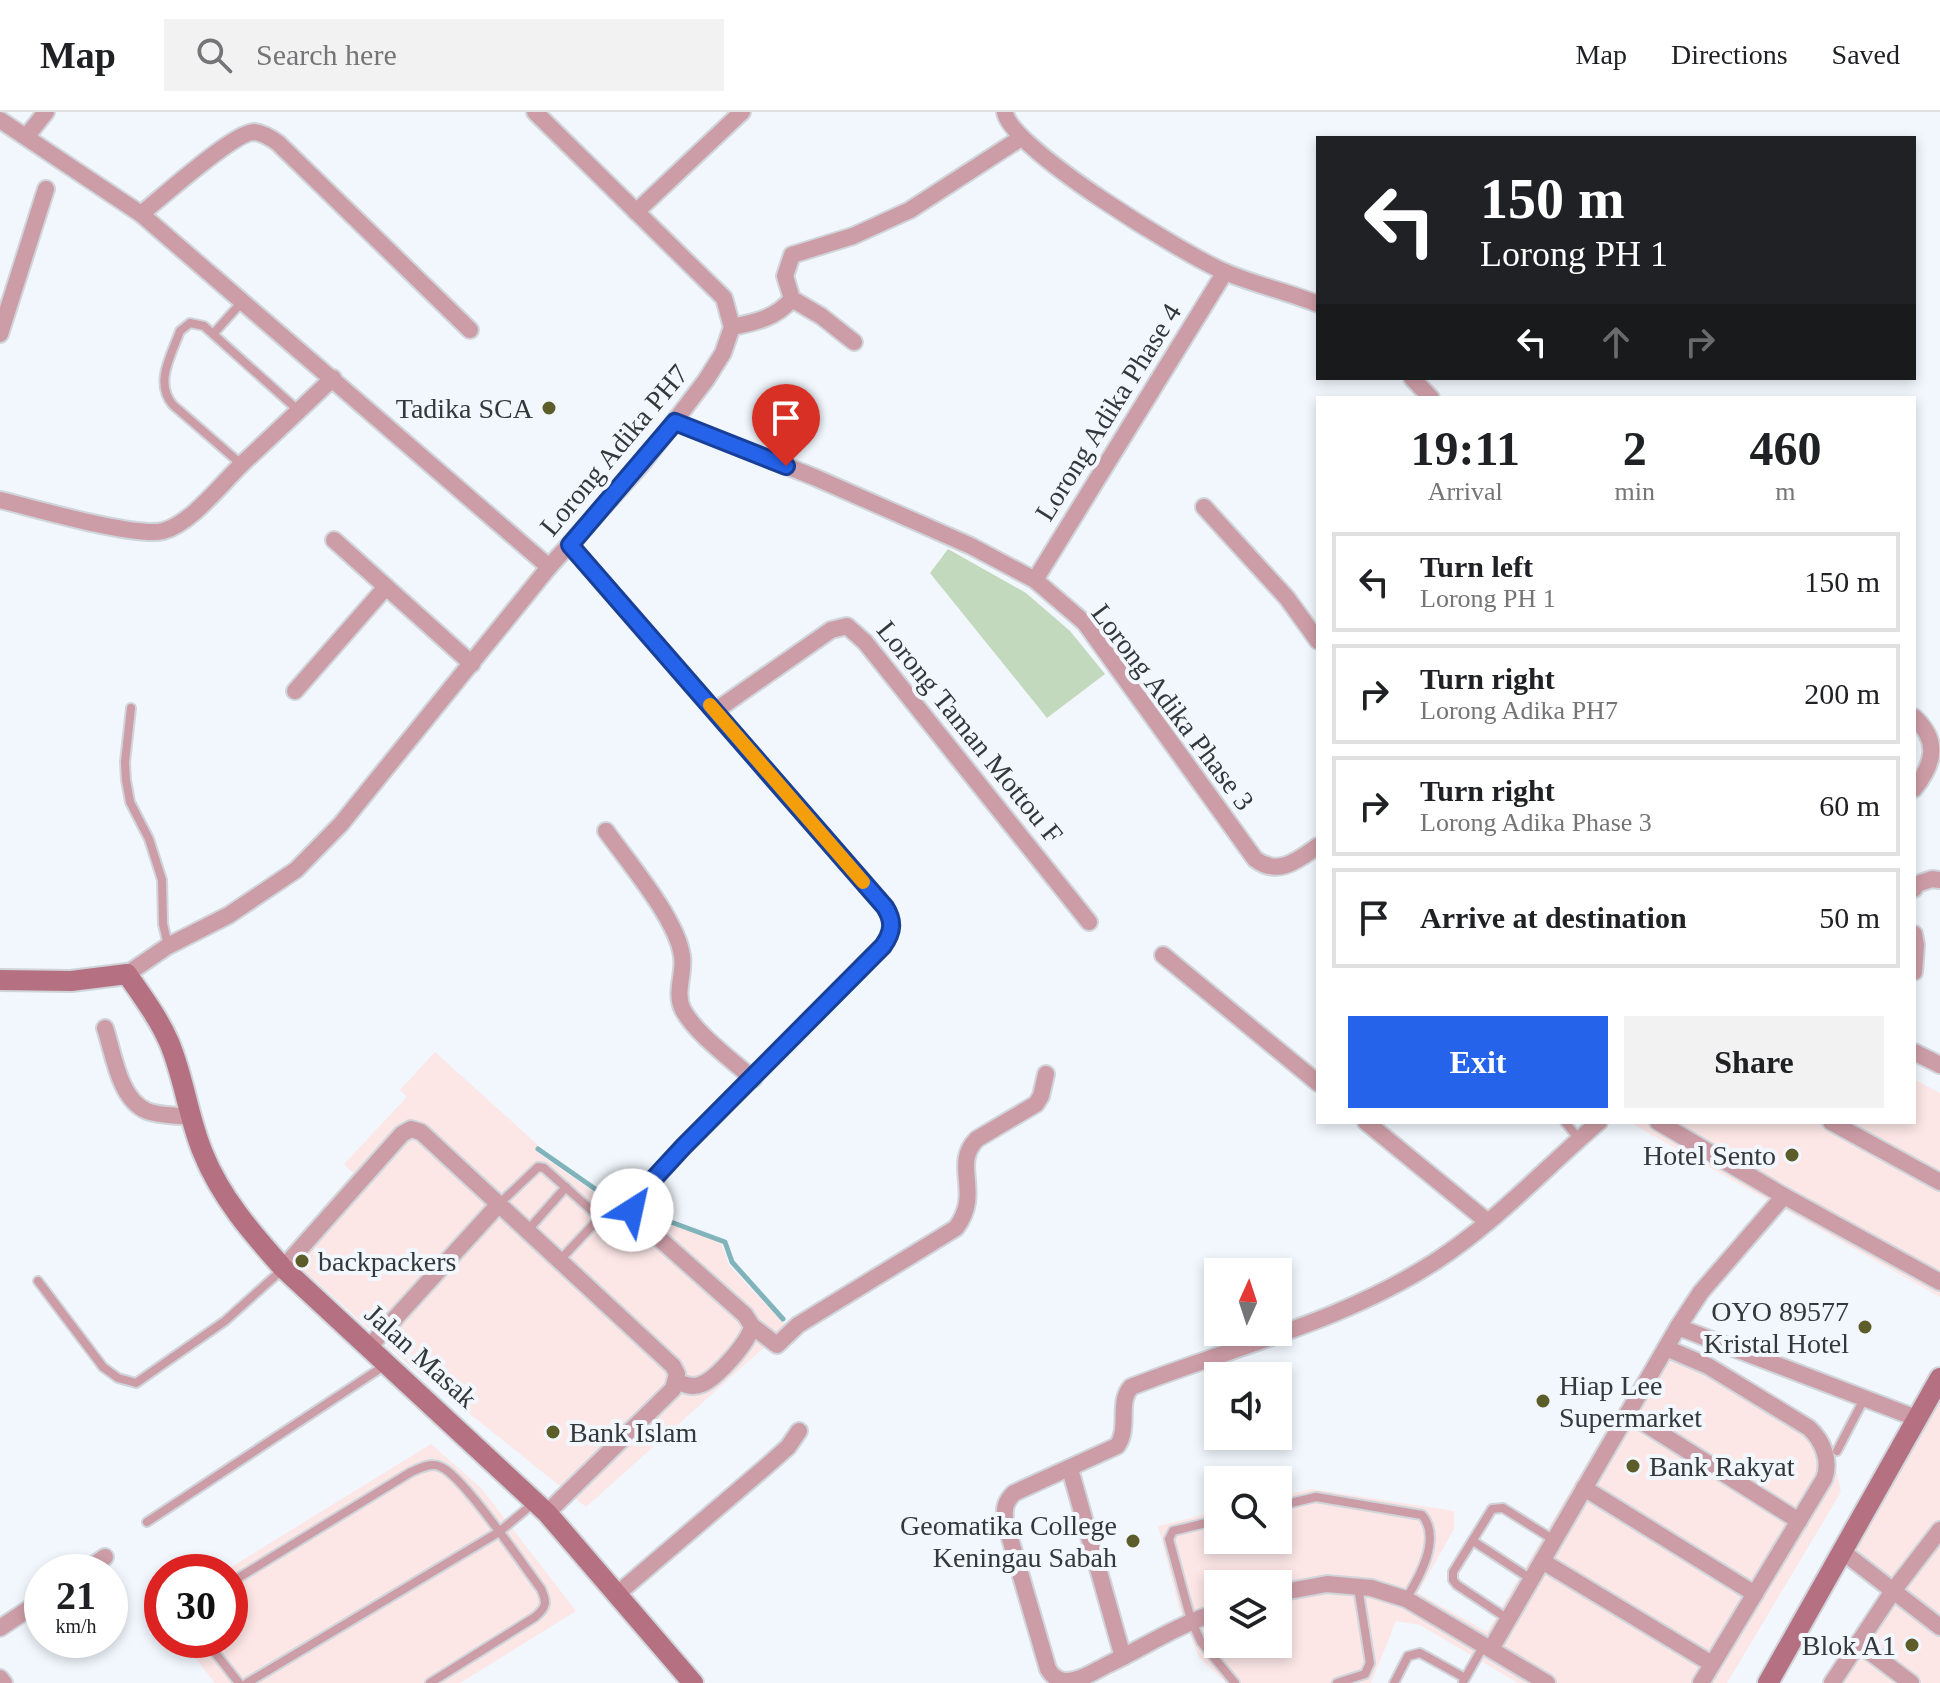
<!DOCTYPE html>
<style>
:root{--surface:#fff;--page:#f2f2f2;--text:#202124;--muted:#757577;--line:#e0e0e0;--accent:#2563eb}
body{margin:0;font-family:"Times New Roman",serif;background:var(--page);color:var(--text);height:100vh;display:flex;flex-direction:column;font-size:30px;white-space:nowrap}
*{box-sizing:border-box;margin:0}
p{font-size:26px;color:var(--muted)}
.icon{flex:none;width:44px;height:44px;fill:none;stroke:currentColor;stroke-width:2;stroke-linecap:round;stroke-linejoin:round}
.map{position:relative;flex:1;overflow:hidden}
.details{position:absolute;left:1316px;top:284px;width:600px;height:728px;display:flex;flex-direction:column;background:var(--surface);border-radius:0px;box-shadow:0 4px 12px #0003}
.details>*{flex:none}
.banner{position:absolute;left:1316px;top:24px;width:600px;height:244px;border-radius:0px;box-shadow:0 4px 12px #0003;background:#202124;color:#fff;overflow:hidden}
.needle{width:52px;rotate:3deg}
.buttons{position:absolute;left:1204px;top:1146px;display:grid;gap:16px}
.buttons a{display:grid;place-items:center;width:88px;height:88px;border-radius:0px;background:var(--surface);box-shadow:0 4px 12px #0003;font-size:40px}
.speed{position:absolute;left:24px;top:1442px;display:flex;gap:16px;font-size:40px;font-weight:700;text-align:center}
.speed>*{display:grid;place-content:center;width:104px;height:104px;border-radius:50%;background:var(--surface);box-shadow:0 4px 12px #0003;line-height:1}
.speed small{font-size:20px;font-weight:400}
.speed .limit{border:12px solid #d22;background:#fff;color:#111}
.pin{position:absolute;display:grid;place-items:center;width:68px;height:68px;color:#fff;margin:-82px -34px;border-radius:50% 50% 50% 0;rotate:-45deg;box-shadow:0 0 8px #0007}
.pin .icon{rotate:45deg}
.me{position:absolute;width:88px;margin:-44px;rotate:35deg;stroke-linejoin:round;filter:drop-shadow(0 0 6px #0008)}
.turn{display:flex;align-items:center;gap:28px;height:168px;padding:0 32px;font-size:36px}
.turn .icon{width:104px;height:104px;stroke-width:2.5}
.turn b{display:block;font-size:56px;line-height:68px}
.lanes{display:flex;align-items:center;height:76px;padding:0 32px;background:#0003;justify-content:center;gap:40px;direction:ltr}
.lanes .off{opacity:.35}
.eta{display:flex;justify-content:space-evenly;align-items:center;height:136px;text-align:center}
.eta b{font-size:48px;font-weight:700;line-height:56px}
.cta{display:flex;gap:16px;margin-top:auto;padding:16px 32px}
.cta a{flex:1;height:92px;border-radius:0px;background:var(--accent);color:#fff;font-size:32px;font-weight:700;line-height:92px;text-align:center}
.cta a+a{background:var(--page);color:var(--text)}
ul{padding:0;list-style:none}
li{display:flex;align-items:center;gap:24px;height:100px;margin:0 16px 12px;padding:0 16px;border:4px solid var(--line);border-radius:0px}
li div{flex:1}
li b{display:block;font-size:30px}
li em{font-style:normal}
header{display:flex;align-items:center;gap:48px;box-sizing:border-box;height:112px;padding:0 40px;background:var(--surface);border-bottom:2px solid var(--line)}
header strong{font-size:38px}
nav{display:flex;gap:44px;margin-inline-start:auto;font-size:28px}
.search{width:560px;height:72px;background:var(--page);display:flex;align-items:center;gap:20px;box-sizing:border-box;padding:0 28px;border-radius:0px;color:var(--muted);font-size:30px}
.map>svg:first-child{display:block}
.commercial{fill:#fce6e6;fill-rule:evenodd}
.green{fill:#c2d9be}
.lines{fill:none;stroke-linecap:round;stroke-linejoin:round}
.stream{stroke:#81b3bb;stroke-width:5}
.lane-casing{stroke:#cfd5da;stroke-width:12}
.street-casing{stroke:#cfd5da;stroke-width:20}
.secondary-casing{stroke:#cfd5da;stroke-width:24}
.lane{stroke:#cd9da7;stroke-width:8}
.street{stroke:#cd9da7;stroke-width:16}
.secondary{stroke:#b57181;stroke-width:20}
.route-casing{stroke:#184099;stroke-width:20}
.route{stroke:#2563eb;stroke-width:14}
.slow{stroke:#f59e0b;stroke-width:14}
.poi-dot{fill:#5d5d2a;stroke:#f1f7fd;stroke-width:3}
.labels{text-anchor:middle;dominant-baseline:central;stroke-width:8;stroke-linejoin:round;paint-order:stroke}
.poi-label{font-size:28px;fill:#35383a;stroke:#f1f7fd;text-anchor:end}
.street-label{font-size:28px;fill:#35383a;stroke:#f1f7fd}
</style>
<header>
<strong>Map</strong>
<div class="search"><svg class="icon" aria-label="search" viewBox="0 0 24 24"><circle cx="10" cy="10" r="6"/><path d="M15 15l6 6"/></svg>Search here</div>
<nav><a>Map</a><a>Directions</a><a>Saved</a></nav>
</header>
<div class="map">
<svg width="1940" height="1571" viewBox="0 0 1940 1571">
<rect width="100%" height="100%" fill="#f1f7fd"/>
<g class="commercial">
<polygon points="435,940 540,1035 537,1040 608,1090 721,1130 729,1153 787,1215 586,1395 415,1258 284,1141 353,1061 344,1052 407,985 400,978"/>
<polygon points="1914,967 1940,981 1940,1185 1629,1010 1914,1010"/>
<path d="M1661,1225L1721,1250L1809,1305L1830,1326L1841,1380L1727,1571H1518L1420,1513L1396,1509L1371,1571H1226L1199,1545L1179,1496L1158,1414L1218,1399V1428H1278V1385L1312,1377L1454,1399V1417L1418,1481L1487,1520ZM1218,1472H1278V1532H1218Z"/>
<polygon points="1940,1266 1940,1571 1832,1571 1893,1479 1843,1440"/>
<polygon points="431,1332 481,1376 576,1499 460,1571 215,1571 181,1528 230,1528 230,1460 223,1460"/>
</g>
<polygon class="green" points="948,437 1026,481 1070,519 1105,562 1047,606 930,461"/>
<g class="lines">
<g class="stream">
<polyline points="538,1037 611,1088"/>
<polyline points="652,1103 725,1130 732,1150 783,1207"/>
</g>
<defs>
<g id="lane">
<polyline points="214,221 241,191"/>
<path d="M241,352L173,293C154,271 171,244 180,219L190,211L204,214L299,299"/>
<polyline points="131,596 125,650 126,668 130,690 149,727 162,768 163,812 168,833"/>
<polyline points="1565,1010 1579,1027"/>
<polyline points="499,1092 538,1055 544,1056 599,1105"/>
<polyline points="528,1118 566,1075"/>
<polyline points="560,1148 605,1100 614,1097 632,1098"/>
<polyline points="38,1169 103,1255 118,1266 136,1271 225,1209 283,1157"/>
<polyline points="1837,1339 1864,1287"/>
<path d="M1278,1394L1316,1385L1422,1403C1442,1426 1419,1466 1406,1487"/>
<polyline points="1218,1408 1173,1419 1169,1427 1191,1508 1201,1530 1235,1571"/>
<polyline points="147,1410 387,1252"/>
<polyline points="1473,1429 1531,1467"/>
<path d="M230,1471L411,1360C420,1356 431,1350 441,1355C463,1364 523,1453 541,1477C547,1490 547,1495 535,1505L430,1571"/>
<polyline points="1508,1507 1457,1473 1453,1468 1453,1460 1492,1397 1503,1396 1554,1428"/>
<polyline points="205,1528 239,1571"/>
<polyline points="1463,1570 1484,1533"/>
<polyline points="247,1571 499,1420 535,1390"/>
<polyline points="1337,1571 1365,1562 1370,1551 1358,1475"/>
<polyline points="1394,1571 1408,1544 1420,1541 1465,1566"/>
</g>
<g id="street">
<polyline points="535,0 724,186 732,215 723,241 706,268 642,352 549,455"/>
<path d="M1005,0C1009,36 1187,144 1225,160C1256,173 1288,180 1318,192"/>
<polyline points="0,8 141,102 549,455 341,712 296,758 229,803 168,834 127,862"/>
<polyline points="26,25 46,0"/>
<polyline points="636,100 742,0"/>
<path d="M141,102C161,86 234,20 254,20C263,21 271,26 278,31L470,218"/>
<path d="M732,215C756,210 776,206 792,187"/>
<polyline points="0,222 46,77"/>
<polyline points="854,230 821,204 792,187 785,164 792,143 853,124 910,98 1021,26"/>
<polyline points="1412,266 1431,286"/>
<path d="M675,310L814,365L971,434L1035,468L1085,511L1255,747C1278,765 1298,748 1318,734"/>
<path d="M0,388C34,396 135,426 163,419C191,412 222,371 243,351C273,323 303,295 333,266"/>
<polyline points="1204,395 1287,486 1318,529"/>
<polyline points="334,428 472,552"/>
<path d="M570,433L885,795C894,810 893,820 883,834L683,1035L632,1092L634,1104L745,1203L752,1214C749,1230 717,1266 702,1272C693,1276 686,1273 677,1270"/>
<polyline points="1035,468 1225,160"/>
<polyline points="295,579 386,475"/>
<polyline points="715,599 831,518 847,514 865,530 1089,810"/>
<path d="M1914,605C1940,629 1934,652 1914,677"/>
<path d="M606,719C628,750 677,807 682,844C685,862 674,880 683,898C696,922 732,948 753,967"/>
<polyline points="1914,777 1917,772 1932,767 1940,768"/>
<polyline points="1914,822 1916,833 1914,860"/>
<polyline points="1163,843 1318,971"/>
<path d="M105,916C114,943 119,987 147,999C159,1004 177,1003 191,1005"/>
<polyline points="1914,940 1940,953"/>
<polyline points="1366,1010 1488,1110"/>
<polyline points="1658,1010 1784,1084 1940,1170"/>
<polyline points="1831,1010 1940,1070"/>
<polyline points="283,1156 402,1022 411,1017 421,1020 673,1254 677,1262 673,1277 547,1401"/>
<path d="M752,1214L777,1233L798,1213L956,1116C983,1080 951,1053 977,1027L1036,992L1041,984L1046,962"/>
<polyline points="1678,1215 1916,1306"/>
<polyline points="369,1235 499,1092"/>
<path d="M1666,1236L1708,1254L1809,1316C1823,1329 1831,1349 1824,1367L1701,1571"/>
<polyline points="1628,1301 1799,1409"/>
<polyline points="1070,1357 1123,1545"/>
<polyline points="1584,1376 1755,1482"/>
<polyline points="1843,1440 1940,1515"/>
<polyline points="1542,1449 1712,1552"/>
<polyline points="84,1460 105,1445"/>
<polyline points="1278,1481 1327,1472 1371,1476 1406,1487 1547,1571"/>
<polyline points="616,1483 769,1352 788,1335 799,1319"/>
<path d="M1218,1500C1179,1512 1146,1534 1109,1552C1098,1557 1086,1566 1074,1568C1062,1571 1054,1567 1048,1557L1005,1409C1004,1396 1005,1390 1014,1381L1117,1334C1130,1317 1117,1290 1131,1275C1233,1235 1344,1209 1436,1149C1496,1110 1545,1056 1599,1010"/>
<polyline points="0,1516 42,1488"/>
<polyline points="1858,1531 1911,1571"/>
<polyline points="1491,1537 1678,1215 1701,1180 1784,1084"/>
<polyline points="0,1566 4,1571"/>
<polyline points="1832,1571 1893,1479 1940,1418"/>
</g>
<g id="secondary">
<path d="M0,868L71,869L127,862C142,884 158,905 169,930C184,965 188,1005 203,1041C221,1086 252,1121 283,1156L547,1401L693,1571"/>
<polyline points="1768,1571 1940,1266"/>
</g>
</defs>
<use href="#lane" class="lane-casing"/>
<use href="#street" class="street-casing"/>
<use href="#secondary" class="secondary-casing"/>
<use href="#lane" class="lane"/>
<use href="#street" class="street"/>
<use href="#secondary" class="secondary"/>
</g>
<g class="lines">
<defs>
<path id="route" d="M632,1098L635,1087L683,1035L883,834C893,820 894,809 885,795L570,433L675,310L786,354"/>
</defs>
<use href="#route" class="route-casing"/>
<use href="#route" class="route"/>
<polyline class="slow" points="710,593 863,770"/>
</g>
<g class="poi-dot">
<circle cx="549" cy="296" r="8"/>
<circle cx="1792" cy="1043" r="8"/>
<circle cx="302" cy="1149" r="8"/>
<circle cx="1865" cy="1215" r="8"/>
<circle cx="1543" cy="1289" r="8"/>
<circle cx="553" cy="1320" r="8"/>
<circle cx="1633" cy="1354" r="8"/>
<circle cx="1133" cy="1429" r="8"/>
<circle cx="1912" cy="1533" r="8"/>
</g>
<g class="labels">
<g class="poi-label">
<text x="533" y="296">Tadika SCA</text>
<text x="1776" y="1043">Hotel Sento</text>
<text x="318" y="1149" text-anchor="start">backpackers</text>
<text x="1849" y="1199">OYO 89577<tspan x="1849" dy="32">Kristal Hotel</tspan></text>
<text x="1559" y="1273" text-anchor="start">Hiap Lee<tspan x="1559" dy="32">Supermarket</tspan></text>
<text x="569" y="1320" text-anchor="start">Bank Islam</text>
<text x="1649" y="1354" text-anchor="start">Bank Rakyat</text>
<text x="1117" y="1413">Geomatika College<tspan x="1117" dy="32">Keningau Sabah</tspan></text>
<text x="1896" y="1533">Blok A1</text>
</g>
<g class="street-label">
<text transform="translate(1108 300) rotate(-58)">Lorong Adika Phase 4</text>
<text transform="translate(614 338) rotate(-50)">Lorong Adika PH7</text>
<text transform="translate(1173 595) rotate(53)">Lorong Adika Phase 3</text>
<text transform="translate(970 620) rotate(51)">Lorong Taman Mottou F</text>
<text transform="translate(421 1244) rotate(42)">Jalan Masak</text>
</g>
</g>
</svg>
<div class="buttons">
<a><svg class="needle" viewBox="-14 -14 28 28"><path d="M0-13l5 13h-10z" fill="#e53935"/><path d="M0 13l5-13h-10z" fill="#757577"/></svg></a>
<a><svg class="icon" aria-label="sound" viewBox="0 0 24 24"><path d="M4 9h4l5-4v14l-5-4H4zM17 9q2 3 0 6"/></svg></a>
<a><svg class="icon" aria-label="search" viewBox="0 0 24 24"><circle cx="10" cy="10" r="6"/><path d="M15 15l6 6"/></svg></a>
<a><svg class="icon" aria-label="layers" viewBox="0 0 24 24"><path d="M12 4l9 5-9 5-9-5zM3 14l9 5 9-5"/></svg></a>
</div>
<div class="speed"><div>21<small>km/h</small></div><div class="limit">30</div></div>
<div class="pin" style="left:786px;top:354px;background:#d93025"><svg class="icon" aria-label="arrive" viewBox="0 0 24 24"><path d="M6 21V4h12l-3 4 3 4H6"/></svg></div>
<svg class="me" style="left:632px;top:1098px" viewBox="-20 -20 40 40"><circle r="19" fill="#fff"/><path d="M0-13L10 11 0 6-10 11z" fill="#2563eb"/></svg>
<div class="banner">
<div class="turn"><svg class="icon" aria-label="left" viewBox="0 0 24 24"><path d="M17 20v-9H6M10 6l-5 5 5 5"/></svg><div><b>150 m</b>Lorong PH 1</div></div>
<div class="lanes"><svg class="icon" aria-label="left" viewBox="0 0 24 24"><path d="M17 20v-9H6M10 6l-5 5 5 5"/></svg><svg class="icon off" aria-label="ahead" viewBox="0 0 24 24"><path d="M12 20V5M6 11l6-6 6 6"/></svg><svg class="icon off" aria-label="right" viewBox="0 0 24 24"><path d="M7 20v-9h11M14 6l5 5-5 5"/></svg></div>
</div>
<section class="details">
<div class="eta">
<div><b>19:11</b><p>Arrival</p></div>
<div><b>2</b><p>min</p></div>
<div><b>460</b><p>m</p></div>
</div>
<ul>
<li><svg class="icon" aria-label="left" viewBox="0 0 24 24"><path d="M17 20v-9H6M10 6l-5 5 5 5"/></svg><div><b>Turn left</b><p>Lorong PH 1</p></div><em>150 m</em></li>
<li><svg class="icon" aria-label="right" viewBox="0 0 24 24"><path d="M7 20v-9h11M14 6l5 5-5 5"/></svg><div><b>Turn right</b><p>Lorong Adika PH7</p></div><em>200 m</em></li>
<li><svg class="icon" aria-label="right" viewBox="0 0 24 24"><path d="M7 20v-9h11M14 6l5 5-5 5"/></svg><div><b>Turn right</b><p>Lorong Adika Phase 3</p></div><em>60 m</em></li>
<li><svg class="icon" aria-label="arrive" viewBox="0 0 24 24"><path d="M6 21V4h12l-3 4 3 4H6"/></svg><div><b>Arrive at destination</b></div><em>50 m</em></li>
</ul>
<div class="cta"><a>Exit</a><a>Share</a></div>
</section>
</div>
